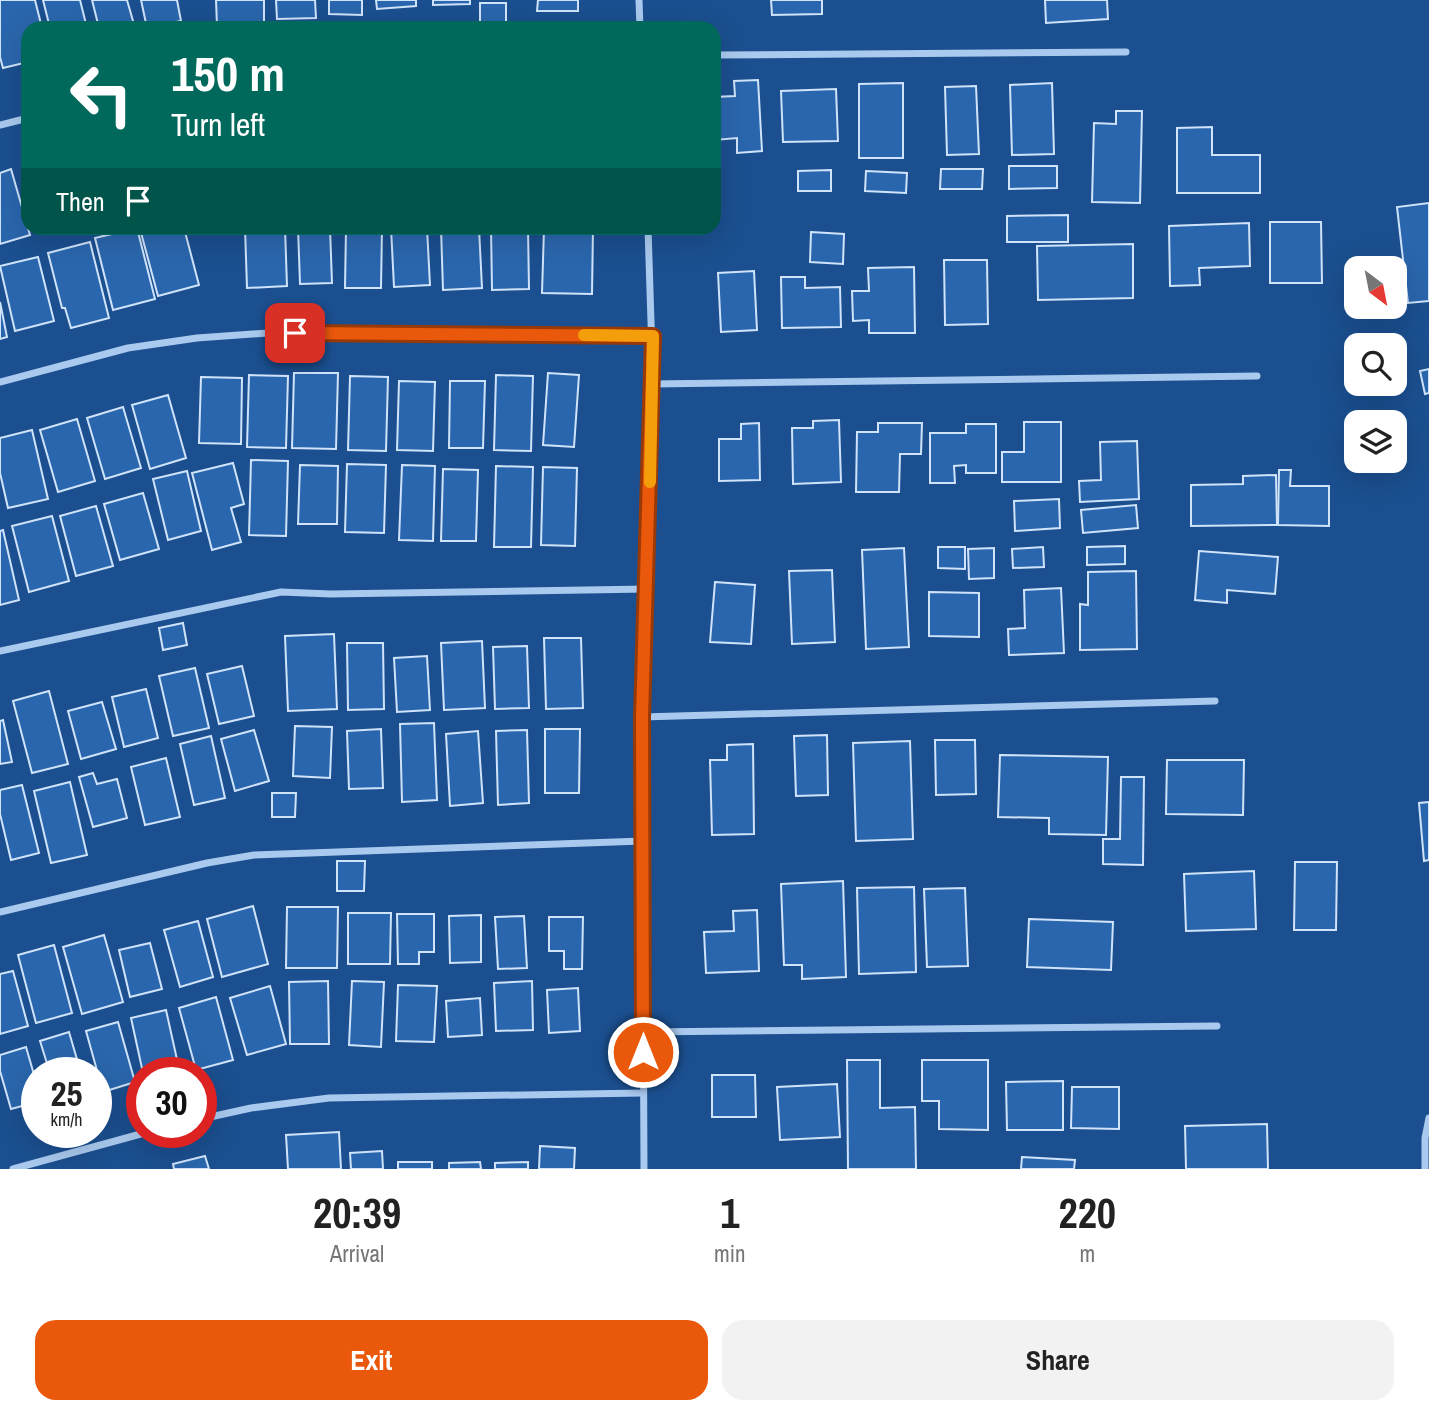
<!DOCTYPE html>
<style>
:root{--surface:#fff;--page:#f2f2f2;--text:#222;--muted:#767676;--accent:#ea580c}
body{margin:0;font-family:"Archivo Narrow",sans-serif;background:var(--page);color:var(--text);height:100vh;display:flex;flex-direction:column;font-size:26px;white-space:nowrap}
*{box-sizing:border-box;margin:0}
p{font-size:23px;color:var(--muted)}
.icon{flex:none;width:38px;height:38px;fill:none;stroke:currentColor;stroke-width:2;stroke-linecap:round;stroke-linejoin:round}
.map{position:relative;height:1169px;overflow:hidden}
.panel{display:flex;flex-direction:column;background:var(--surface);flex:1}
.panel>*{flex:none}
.banner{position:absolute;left:21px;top:21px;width:700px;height:214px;border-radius:21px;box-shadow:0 7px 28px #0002;background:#00695c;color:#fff;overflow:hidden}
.needle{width:46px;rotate:148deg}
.buttons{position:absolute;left:1344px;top:256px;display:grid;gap:14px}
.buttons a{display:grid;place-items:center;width:63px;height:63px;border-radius:14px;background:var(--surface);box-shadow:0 7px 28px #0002;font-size:35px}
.speed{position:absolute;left:21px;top:1057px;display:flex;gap:14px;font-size:35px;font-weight:700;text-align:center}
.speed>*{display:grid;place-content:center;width:91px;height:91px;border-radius:50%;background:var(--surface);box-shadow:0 7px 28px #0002;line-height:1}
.speed small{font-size:18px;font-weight:400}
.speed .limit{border:10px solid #d22;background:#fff;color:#111}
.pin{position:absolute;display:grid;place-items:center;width:60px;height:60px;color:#fff;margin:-30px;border-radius:14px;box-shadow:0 4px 10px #0006}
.me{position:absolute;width:77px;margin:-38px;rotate:0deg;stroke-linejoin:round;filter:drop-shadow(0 0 5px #0008)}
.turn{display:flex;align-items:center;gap:24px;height:147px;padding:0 35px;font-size:32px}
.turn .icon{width:91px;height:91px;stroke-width:2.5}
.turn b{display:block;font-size:49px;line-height:60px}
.then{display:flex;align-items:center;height:66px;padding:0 35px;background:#0003;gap:14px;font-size:26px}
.eta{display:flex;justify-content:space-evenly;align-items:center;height:119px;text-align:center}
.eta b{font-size:42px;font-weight:800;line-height:49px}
.action{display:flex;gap:14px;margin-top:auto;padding:14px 35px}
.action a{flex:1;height:80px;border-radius:21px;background:var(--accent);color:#fff;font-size:28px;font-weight:800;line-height:80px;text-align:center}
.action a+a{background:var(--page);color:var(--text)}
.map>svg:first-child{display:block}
.building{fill:#2a66ad;stroke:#cfe3fa;stroke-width:2}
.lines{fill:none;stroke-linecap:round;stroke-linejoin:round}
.minor{stroke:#a9c9ee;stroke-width:7}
.route-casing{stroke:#983908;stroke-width:18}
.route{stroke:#ea580c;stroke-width:12}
.slow{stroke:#f59e0b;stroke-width:12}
</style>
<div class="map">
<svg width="1429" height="1169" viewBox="0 0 1429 1169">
<rect width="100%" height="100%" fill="#1b4f8f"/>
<g class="building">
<polygon points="0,0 35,0 42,28 28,28 28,62 3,68 0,57"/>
<polygon points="43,0 80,0 87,28 50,28"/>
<polygon points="92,0 127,0 135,28 99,28"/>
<polygon points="141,0 177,0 181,21 147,28"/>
<polygon points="216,0 264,0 264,24 217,26"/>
<polygon points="276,0 315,0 316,18 277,19"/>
<polygon points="329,0 362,0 362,15 329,14"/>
<polygon points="376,0 416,0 416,6 377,9"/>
<polygon points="433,0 470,0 470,4 433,5"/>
<polygon points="538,0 578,0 578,11 537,11"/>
<polygon points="771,0 822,0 822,14 772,15"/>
<polygon points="1045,0 1107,0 1108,19 1046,23"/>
<rect x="480" y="3" width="26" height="25"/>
<polygon points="758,80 762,151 737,153 737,138 715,140 714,97 735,96 734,81"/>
<polygon points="903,83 903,158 859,158 859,84"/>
<polygon points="1052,83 1054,154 1012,155 1010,85"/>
<polygon points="976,86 979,154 947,155 945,87"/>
<polygon points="836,89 838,141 783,142 781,91"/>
<polygon points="1116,111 1142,111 1140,203 1092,202 1094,123 1116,124"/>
<polygon points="1212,127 1212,155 1260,155 1260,193 1177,193 1177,128"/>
<polygon points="1009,166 1057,166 1057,188 1009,189"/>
<polygon points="11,169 30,235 0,244 0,173"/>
<polygon points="941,169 983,169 982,189 940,189"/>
<polygon points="831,170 831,191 798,191 798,171"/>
<polygon points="866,171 907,173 906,193 865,191"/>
<polygon points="1429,203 1429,301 1408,303 1397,207"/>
<polygon points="1068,215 1068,242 1007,242 1007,216"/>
<polygon points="1270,222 1321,222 1322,283 1270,283"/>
<polygon points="1249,223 1250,266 1199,268 1200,285 1170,286 1169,226"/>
<polygon points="137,228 155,299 113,310 95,238"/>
<polygon points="146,228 184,228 199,285 158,296 140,229"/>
<polygon points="245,228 285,228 287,286 247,288"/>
<polygon points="298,228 330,228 332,283 300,284"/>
<polygon points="346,228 382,228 381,288 345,288"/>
<polygon points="391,228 427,228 430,285 394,287"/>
<polygon points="441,228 479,228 482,288 443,290"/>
<polygon points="491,228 528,228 529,289 492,290"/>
<polygon points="544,228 593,228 592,294 542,293"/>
<polygon points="811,232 844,234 843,264 810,262"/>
<polygon points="90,242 109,318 71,328 65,308 62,308 48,253"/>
<polygon points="1133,244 1133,298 1038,300 1037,246"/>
<polygon points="38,257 54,321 15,331 0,266"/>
<polygon points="944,260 987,260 988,324 945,325"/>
<polygon points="914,267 915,333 869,333 869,320 853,321 852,291 869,291 868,268"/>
<polygon points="754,271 757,330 721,332 718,273"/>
<polygon points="781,277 805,277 805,288 840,287 841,327 782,328"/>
<polygon points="0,302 7,337 0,339"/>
<polygon points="1429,369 1429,393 1425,394 1420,371"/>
<polygon points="294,373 338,373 336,449 292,448"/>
<polygon points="548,373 579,375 574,447 543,445"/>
<polygon points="249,375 288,376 286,448 247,447"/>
<polygon points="496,375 533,376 531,451 494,450"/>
<polygon points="350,376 388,377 386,451 348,450"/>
<polygon points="201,377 242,378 241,444 199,443"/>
<polygon points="399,381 435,382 433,451 397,450"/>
<polygon points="450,381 485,381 483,448 449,448"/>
<polygon points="168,395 186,458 150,469 132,405"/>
<polygon points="123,407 141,468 105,479 87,418"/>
<polygon points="77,419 95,481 58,492 40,430"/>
<polygon points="839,420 841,482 793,484 792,428 813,428 813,421"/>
<polygon points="1024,422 1061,422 1061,482 1002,482 1002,452 1024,452"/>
<polygon points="759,423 760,480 719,481 719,439 741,439 741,424"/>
<polygon points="878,423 922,423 921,454 900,454 899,492 856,492 857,432 878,432"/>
<polygon points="966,424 996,424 996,473 966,473 966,465 954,466 955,483 930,483 930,433 966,433"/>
<polygon points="32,430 48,499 8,508 0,473 0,438"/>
<polygon points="1137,441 1139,499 1080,502 1079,481 1101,480 1100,442"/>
<polygon points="251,460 288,461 286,536 249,535"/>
<polygon points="233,463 244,504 231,508 241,542 212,550 192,473"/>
<polygon points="347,464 386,465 384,533 345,532"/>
<polygon points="300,465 338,466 337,524 298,524"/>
<polygon points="402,465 435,466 433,541 399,540"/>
<polygon points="496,466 533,467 531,547 494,547"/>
<polygon points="543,467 577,468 575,546 541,545"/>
<polygon points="443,469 478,470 476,541 441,541"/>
<polygon points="1279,470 1291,470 1290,486 1329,486 1329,526 1278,525"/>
<polygon points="187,471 201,531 168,540 153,479"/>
<polygon points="1276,475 1277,525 1191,526 1191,485 1243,484 1243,476"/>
<polygon points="143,493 159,549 120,560 104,504"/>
<polygon points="1059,499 1060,528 1015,531 1014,501"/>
<polygon points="1136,505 1138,528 1083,533 1081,510"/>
<polygon points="96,506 113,566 76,576 60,516"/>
<polygon points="52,516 69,581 29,592 12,526"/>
<polygon points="3,530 19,600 0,605 0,531"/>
<polygon points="1125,546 1125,564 1087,565 1087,547"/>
<polygon points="938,547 965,547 965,569 938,568"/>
<polygon points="1043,547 1044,567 1013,568 1012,549"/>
<polygon points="904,548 909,647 866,649 862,550"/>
<polygon points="994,548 994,578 969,579 968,549"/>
<polygon points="1199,551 1278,557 1275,594 1227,590 1227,603 1195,600"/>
<polygon points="832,570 835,642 792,644 789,571"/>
<polygon points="1136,571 1137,649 1080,650 1080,604 1088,605 1088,572"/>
<polygon points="715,582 755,585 751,644 710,642"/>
<polygon points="1061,588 1064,653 1009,655 1008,629 1025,628 1024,590"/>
<polygon points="929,592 979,593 979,637 929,636"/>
<polygon points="183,623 187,645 163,650 159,628"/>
<polygon points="334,634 337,709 288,711 285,636"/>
<polygon points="544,638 581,638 583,708 546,709"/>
<polygon points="482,641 485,708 444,710 441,643"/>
<polygon points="347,643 383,643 384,709 348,710"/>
<polygon points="527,646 529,708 495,709 493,647"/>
<polygon points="427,656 430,710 397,712 394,658"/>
<polygon points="242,666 254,716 219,724 207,674"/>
<polygon points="195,668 209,728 173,736 159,676"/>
<polygon points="146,689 158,738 124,747 112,697"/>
<polygon points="49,691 68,764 32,773 13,701"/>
<polygon points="102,702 116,749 81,759 68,711"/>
<polygon points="3,720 12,762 0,764 0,721"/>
<polygon points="434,723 437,800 402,802 400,724"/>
<polygon points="295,726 332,727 330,778 293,776"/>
<polygon points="381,729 383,788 349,789 347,731"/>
<polygon points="545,729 580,729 579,793 545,793"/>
<polygon points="254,730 269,781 235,791 221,739"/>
<polygon points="527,730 529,803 498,805 496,731"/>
<polygon points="478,731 483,803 450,806 446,734"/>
<polygon points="827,735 828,795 796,796 794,736"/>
<polygon points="211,736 225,798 194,805 180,744"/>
<polygon points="935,740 975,740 976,794 936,795"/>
<polygon points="910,741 913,839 856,841 853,743"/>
<polygon points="753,744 754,834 712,835 710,760 727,760 727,745"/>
<polygon points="1000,755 1108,757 1106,835 1049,834 1049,818 998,817"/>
<polygon points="166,758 180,817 145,825 131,767"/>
<polygon points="1167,760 1244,760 1243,815 1166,814"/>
<polygon points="93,773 97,784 117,779 127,818 93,827 79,777"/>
<polygon points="1121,777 1144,777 1143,865 1103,864 1103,839 1120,839"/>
<polygon points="70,782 87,855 51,863 34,791"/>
<polygon points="22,785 39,853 11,860 0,814 0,790"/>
<polygon points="272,793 296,793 295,817 272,817"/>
<polygon points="1429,802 1429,860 1424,861 1419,803"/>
<polygon points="337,861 365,861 364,891 337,891"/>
<polygon points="1295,862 1337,862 1336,930 1294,930"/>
<polygon points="1254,871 1256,929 1186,931 1184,874"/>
<polygon points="843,881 846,977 802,979 802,965 784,965 781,884"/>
<polygon points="914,887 916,972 859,974 857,888"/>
<polygon points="965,888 968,966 927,967 924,889"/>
<polygon points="253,906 268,964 222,977 207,919"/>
<polygon points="287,907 338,907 337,968 286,968"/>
<polygon points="757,910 759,971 706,973 704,932 734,931 733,911"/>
<polygon points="348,913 391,913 390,964 348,964"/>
<polygon points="397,914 434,914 434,952 419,952 419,964 398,964"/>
<polygon points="481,915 481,962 450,963 449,916"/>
<polygon points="524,916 527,968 498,969 495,917"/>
<polygon points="549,917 583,917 582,969 564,969 564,951 549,951"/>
<polygon points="1029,919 1113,922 1111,970 1027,967"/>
<polygon points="198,921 213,977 180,987 164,930"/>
<polygon points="104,935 123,1002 82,1014 63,947"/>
<polygon points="150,943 162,989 130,997 119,950"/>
<polygon points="54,945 72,1013 36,1023 18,955"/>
<polygon points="13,971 28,1026 0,1034 0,974"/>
<polygon points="328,981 329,1044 290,1044 289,982"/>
<polygon points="352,981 384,982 381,1047 349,1045"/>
<polygon points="532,981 533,1030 496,1031 494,983"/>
<polygon points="398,985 437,986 434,1042 396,1041"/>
<polygon points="270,986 286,1044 247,1055 230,998"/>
<polygon points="578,988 580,1031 549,1033 547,990"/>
<polygon points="216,997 233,1060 196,1070 179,1008"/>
<polygon points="480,998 482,1035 448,1037 446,1001"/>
<polygon points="166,1010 180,1073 143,1073 131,1018"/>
<polygon points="118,1022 135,1082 103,1092 86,1031"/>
<polygon points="69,1032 81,1073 50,1073 40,1041"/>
<polygon points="26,1047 37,1085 37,1102 11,1109 0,1071 0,1055"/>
<polygon points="847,1060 880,1060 880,1108 915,1107 916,1169 848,1169"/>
<polygon points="922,1060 988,1060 988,1130 939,1129 939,1101 922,1101"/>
<polygon points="712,1075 755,1075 756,1117 712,1117"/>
<polygon points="1063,1081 1063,1130 1007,1130 1006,1082"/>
<polygon points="837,1084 840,1137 780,1140 777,1087"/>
<polygon points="1072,1087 1119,1087 1119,1129 1071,1128"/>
<polygon points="1267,1124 1268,1169 1186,1169 1185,1126"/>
<polygon points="339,1132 341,1169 288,1169 286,1135"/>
<polygon points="540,1146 575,1148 574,1169 539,1169"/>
<polygon points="382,1151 383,1169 351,1169 350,1153"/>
<polygon points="205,1156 209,1169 174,1169 173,1164"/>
<polygon points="1022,1157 1075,1160 1074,1169 1021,1169"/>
<rect x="398" y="1162" width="34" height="7"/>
<polygon points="480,1162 481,1169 449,1169 449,1163"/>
<polygon points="528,1162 528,1169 495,1169 495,1163"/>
</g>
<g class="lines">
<g class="minor">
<polyline points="639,0 640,28"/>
<polyline points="714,55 1126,52"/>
<polyline points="0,125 28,118"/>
<polyline points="0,382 128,348 197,338 268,333 653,336"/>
<polyline points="653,384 1257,376"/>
<polyline points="0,651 281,592 331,594 647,589"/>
<polyline points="642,717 1215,701"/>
<polyline points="0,912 207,863 254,855 643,841"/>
<polyline points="643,1032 1217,1026"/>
<polyline points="201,1119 251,1108 329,1098 643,1093"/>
<polyline points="13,1169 148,1132"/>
<polyline points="644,1169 642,717 653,384 648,228"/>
<polyline points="1425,1169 1425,1138 1429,1118"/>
</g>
</g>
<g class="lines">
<defs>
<polyline id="route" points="295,333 653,336 642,717 643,1052"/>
</defs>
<use href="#route" class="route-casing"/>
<use href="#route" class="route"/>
<polyline class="slow" points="584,335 653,336 650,482"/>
</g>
</svg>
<div class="buttons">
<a><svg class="needle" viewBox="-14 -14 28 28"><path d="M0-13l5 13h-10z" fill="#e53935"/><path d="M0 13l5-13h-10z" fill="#767676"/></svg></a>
<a><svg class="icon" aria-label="search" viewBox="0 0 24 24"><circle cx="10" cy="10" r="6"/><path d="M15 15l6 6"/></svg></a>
<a><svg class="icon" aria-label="layers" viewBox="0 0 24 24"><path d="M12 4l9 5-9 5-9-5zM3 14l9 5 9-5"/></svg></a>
</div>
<div class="speed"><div>25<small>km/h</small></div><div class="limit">30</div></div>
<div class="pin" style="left:295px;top:333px;background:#d93025"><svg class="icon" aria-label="arrive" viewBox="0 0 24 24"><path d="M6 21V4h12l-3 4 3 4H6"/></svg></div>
<svg class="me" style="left:643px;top:1052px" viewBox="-20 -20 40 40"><circle r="17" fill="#ea580c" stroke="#fff" stroke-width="3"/><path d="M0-11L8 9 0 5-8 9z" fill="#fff"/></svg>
<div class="banner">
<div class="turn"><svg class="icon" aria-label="left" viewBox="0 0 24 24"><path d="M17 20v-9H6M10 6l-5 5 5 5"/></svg><div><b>150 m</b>Turn left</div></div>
<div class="then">Then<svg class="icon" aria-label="arrive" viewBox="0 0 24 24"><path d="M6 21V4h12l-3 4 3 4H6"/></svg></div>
</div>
</div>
<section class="panel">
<div class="eta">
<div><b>20:39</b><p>Arrival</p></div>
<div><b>1</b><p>min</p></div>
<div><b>220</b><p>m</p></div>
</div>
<div class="action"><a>Exit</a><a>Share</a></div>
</section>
